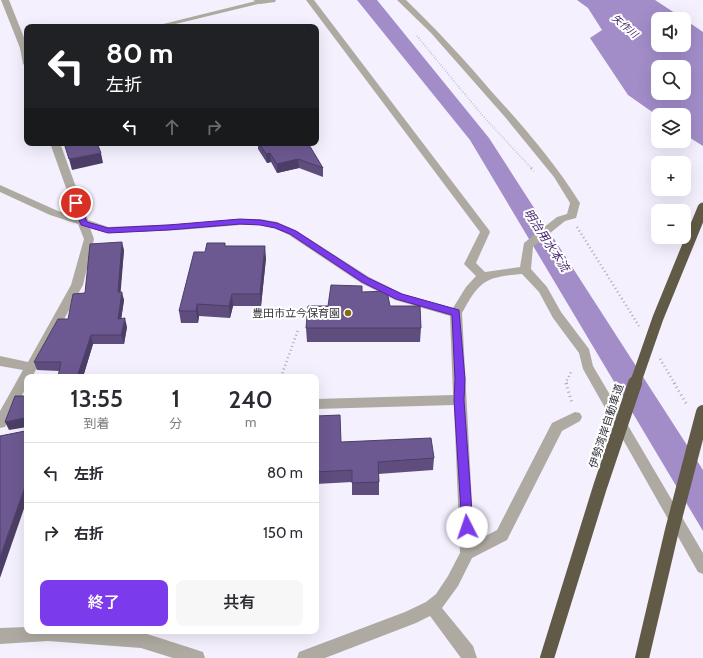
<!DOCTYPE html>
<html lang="ja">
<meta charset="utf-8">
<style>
:root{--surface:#fff;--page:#f7f7f7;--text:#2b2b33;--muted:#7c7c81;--line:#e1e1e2;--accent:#7c3aed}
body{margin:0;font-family:Cabin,"Noto Sans JP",sans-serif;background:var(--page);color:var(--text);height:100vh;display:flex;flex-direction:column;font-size:15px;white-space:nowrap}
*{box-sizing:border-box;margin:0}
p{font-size:13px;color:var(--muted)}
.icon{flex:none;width:22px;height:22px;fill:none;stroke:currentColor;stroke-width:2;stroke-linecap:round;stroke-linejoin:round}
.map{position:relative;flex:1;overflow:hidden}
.side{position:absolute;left:24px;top:374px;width:295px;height:260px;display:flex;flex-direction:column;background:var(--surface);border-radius:8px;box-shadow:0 4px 16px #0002}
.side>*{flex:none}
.guide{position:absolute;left:24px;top:24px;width:295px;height:122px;border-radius:8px;box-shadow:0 4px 16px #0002;background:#202124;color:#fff;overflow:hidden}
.buttons{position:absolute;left:651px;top:12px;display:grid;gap:8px}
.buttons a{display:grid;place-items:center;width:40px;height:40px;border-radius:8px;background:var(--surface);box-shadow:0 4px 16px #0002;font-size:20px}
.pin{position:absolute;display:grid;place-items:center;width:34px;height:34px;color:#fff;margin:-17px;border:2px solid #fff;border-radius:50%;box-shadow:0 1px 4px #0007}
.me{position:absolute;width:44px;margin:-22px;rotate:356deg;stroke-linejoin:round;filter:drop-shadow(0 0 3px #0008)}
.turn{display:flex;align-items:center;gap:14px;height:84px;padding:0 16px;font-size:18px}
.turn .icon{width:52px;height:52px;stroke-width:2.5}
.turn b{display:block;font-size:28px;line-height:34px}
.lanes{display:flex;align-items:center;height:38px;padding:0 16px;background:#0003;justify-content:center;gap:20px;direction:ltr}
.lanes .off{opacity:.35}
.eta{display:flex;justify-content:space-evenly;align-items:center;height:68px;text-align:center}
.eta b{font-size:24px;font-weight:600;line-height:28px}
.action{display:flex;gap:8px;margin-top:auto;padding:8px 16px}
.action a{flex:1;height:46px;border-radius:8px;background:var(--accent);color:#fff;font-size:16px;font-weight:600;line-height:46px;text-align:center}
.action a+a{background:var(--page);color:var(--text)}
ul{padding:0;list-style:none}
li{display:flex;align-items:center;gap:12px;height:60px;padding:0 16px;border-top:1px solid var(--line)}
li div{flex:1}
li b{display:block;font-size:15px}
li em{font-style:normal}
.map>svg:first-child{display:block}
.water{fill:#a28dc9;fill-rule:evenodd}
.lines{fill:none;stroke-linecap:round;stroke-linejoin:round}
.path-far2{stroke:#aca9b5;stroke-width:2;stroke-dasharray:0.5 2;stroke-linecap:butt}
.path-far1{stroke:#aca9b5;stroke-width:2.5;stroke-dasharray:1 3;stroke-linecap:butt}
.path{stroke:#aca9b5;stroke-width:3;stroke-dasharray:1 3.5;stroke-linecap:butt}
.lane{fill:#aeaaa1;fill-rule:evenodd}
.street{fill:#aeaaa1;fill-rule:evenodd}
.highway-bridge-far1{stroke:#615a46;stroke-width:11}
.highway-bridge{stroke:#615a46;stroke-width:14}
.wall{fill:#5e4d7d}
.shaded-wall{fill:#4c3e66}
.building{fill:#6d5991;stroke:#4c3e66}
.route{fill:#7c3aed;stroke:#51269a}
.poi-dot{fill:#886c0b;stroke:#fff;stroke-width:1.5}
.labels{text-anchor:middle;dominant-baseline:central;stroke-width:4;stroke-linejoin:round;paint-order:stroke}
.far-water-label{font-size:10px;font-style:italic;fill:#4a2c74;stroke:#fff}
.poi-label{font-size:11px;fill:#34323a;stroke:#fff;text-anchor:end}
.street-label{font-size:11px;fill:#34323a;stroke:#fff}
.water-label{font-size:12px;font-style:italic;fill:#4a2c74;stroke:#fff}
</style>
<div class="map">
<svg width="703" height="658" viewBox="0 0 703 658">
<rect width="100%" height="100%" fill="#f4f0fe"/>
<g class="water">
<polygon points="357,0 377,0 489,138 703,470 703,531 470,140"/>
<path d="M577,0H655L684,19H658V45H684V19L703,32V146L684,134V115L658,116L628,95L590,38L602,30L588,8ZM658,67H684V93H658Z"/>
</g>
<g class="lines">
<polyline class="path-far2" points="417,36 482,115 532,169"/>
<g class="path-far1">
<polyline points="531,168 534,171"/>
<polyline points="577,227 639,326"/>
<polyline points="660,359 675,384"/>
<polyline points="281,377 298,330"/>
<polyline points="567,384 566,382 572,370"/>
</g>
<g class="path">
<polyline points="566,383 572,403"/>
<polyline points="674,383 687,405"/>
</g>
<polygon class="lane" points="260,0 262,1 262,3 163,27 151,27"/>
<g class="street">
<polygon points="1,0 9,0 27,45 27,67 23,64 20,48"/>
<polygon points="253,0 276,0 275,2 260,4"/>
<path d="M306,0H314L489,230L490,232L476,263L485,272L520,267L524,243L557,217L567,214L570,203L554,177L505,117L431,33L397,0H406C436,29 464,59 491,91C523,126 555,163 580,203L576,218L565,221L533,247L531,269L547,287L561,312L589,349L593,366L703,553V574L698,572L583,369L579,353L553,318L539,292L522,274C485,277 480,280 462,313L474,542L497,530L552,423L575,412L580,413L582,417L580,421L562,431L507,540L472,558L458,586L442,608L473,646L477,658H461L430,616L416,623L325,658H297L299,652L405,612L426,602L436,594L448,576L460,553L454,405L316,409V399L453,395L450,316L395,300L361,283L289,235L274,228L260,225H240L180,230L108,233L90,228L94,239L83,285L32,377H27V386L5,427L0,428V411L23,370L0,366V356L28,362L71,285L84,239L78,224L50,215L0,192V185L58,211L76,216L50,143H60L88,220L108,227L180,224L240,219H260L277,222L297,231L369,277L403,294L453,308L466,287L476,276L464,264L480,232Z"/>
<polygon points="27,627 27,631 141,632 197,650 203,652 205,658 173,658 141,648 48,641 0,644 0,628"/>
</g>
<polyline class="highway-bridge-far1" points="635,384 658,318 703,208"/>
<g class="highway-bridge">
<polyline points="547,658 600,487 635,383"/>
<polyline points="642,658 672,530 703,412"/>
</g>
</g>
<g class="wall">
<polygon points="258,143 279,143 279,144 323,168 323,177 299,168 277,173 271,162 267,163 258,149"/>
<polygon points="226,246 266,258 261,306 233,306 230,318 199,316 198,323 181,323 179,311 205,252"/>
<polygon points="124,250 120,292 124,300 121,319 127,327 124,344 93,344 83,377 58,377 59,371 37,370 34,362 68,319 85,293"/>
<polygon points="362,286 362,292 390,306 421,328 420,342 307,342 306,328 328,306"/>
<polygon points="316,416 341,442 434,458 433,470 378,474 379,482 379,495 352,495 352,482 316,484"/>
</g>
<g class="shaded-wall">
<polygon points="101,153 103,163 72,170 69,159"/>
<polygon points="270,153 271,162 267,163 266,154"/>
<polygon points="298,159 299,168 277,173 277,164"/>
<polygon points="122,242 124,250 120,300 118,292"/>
<polygon points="265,246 266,258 261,306 260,294"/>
<polygon points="122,292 124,300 120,327 118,319"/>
<polygon points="232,294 233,306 230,318 229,306"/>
<polygon points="197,304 199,316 198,323 196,311"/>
<polygon points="125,318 127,327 124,344 121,335"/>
<polygon points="91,335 93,344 83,377 77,377"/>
<polygon points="24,418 27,427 9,430 5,422"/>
<polygon points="27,481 27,500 0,578 0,557"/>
</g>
<g class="building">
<polygon points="64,143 97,143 101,153 69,159"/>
<polygon points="259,143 279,143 279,144 285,143 308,143 323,168 298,159 277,164 270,153 266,154"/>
<polygon points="122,242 118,292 122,292 118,319 125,318 121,335 91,335 77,377 58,377 61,362 34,362 58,319 68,319 73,294 85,293 90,244"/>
<polygon points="207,243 225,243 225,246 265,246 260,294 232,294 229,306 197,304 196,311 179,311 194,252 205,252"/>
<polygon points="331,285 362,286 362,292 387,291 390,306 420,306 421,328 306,328 308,306 328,306"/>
<polygon points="15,396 27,396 27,481 0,557 0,436 25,431 24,418 5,422"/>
<polygon points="340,415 341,442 431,438 434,458 378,462 379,482 352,483 352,470 316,472 316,416"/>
</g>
<polygon class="route" points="73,201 79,201 87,222 108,228 168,225 240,219 260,220 277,223 296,231 368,278 402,294 459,310 465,379 464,400 473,527 471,531 467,532 463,531 462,527 454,400 455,379 452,315 396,299 362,282 290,234 275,228 260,225 240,224 168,230 108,233 81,225 72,203"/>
<circle class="poi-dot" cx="348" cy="313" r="4"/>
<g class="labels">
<g class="far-water-label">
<text transform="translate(625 26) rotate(40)">矢作川</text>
</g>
<g class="poi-label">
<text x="340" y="313">豊田市立今保育園</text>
</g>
<g class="street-label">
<text transform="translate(606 426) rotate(-72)">伊勢湾岸自動車道</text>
</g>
<g class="water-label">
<text transform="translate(547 240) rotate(57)">明治用水本流</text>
</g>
</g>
</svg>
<div class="buttons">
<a><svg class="icon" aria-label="sound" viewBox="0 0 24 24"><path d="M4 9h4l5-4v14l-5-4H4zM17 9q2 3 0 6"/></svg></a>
<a><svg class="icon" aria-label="search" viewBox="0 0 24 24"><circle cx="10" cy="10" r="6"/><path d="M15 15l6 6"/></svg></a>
<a><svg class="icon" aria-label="layers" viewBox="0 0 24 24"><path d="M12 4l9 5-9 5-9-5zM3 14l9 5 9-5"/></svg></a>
<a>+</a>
<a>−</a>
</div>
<div class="pin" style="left:76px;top:203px;background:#d93025"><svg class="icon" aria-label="arrive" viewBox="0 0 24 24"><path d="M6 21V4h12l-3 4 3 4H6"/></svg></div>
<svg class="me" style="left:467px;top:527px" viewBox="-20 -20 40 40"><circle r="19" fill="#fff"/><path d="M0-13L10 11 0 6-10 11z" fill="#7c3aed"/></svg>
<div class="guide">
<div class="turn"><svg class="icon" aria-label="left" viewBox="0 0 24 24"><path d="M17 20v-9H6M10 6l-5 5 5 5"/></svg><div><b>80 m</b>左折</div></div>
<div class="lanes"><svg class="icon" aria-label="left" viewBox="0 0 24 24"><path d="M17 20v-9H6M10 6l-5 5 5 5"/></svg><svg class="icon off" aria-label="ahead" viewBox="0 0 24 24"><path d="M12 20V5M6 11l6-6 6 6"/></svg><svg class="icon off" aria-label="right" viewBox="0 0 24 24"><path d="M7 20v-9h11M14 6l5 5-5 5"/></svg></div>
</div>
<section class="side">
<div class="eta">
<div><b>13:55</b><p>到着</p></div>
<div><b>1</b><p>分</p></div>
<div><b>240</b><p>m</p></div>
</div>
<ul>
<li><svg class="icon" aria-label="left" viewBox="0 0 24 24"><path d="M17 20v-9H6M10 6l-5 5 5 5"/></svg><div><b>左折</b></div><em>80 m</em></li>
<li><svg class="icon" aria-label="right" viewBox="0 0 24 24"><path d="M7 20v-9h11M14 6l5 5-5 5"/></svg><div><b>右折</b></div><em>150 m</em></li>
</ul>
<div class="action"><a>終了</a><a>共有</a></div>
</section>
</div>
